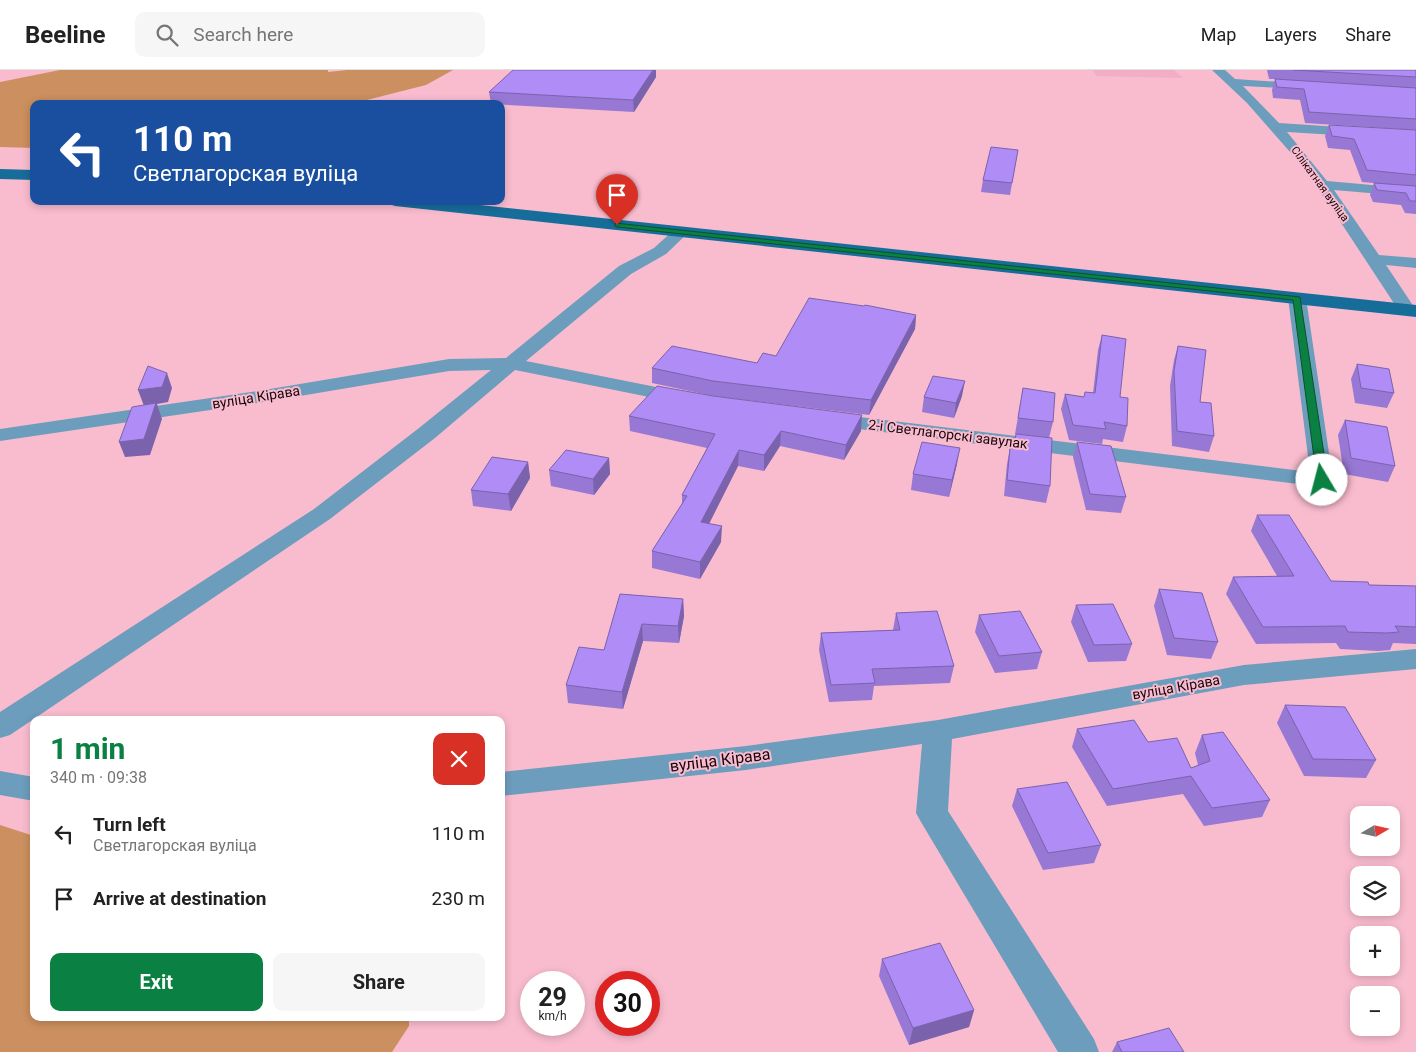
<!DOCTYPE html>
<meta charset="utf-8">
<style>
:root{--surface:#fff;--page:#f6f6f6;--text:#222;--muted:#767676;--line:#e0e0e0;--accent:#0b8043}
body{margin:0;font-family:Roboto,sans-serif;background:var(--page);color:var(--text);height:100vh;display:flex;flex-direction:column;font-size:19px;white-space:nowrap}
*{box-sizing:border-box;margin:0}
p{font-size:16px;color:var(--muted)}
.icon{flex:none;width:28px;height:28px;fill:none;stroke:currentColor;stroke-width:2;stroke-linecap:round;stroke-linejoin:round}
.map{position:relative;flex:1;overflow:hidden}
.drawer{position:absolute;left:30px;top:646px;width:475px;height:305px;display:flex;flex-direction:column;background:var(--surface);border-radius:10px;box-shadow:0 2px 8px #0003}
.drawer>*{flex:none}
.guide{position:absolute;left:30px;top:30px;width:475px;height:105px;border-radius:10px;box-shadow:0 2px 8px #0003;background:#1a4fa0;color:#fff;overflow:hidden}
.needle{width:32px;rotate:81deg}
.fabs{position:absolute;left:1350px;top:736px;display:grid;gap:10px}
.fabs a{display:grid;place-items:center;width:50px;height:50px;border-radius:10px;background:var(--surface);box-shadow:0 2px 8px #0003;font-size:25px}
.speed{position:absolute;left:520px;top:901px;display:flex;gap:10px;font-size:25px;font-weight:700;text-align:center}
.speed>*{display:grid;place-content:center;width:65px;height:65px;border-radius:50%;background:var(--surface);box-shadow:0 2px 8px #0003;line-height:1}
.speed small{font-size:12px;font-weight:400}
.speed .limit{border:8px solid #d22;background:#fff;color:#111}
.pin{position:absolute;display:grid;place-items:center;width:42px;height:42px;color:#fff;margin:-51px -21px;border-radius:50% 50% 50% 0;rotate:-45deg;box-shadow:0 0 5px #0007}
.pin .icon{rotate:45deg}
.me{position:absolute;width:55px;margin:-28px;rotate:352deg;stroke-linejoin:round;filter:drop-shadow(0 0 4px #0008)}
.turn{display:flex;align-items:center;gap:18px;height:105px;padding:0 20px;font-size:22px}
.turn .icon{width:65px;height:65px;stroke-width:2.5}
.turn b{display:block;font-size:35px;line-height:42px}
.round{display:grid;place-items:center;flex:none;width:52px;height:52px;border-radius:10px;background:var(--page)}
.summary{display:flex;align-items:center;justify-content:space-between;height:85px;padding:0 20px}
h1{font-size:30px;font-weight:700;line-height:38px;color:var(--accent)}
.action{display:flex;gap:10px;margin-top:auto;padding:10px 20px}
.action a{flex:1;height:58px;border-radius:10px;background:var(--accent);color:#fff;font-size:20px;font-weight:700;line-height:58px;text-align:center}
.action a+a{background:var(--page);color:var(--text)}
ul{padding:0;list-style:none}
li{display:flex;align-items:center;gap:15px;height:65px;padding:0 20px}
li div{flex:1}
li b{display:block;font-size:19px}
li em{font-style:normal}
header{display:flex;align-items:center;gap:30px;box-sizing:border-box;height:70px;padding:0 25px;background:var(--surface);border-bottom:1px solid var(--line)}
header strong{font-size:24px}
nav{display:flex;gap:28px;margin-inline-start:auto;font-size:18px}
.search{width:350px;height:45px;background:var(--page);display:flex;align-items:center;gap:12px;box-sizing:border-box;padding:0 18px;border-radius:10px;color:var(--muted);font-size:19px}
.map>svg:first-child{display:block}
.built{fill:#f2aec4}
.green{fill:#cc8f5f}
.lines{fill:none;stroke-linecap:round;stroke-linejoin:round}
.minor{fill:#6d9dbc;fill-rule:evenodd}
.primary{fill:#176d9a;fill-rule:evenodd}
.wall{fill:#9778d4}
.shaded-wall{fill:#7b62ac}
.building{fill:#b08cf6;stroke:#7b62ac}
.route{fill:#0b8043;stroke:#07532c}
.labels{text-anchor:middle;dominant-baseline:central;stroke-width:4;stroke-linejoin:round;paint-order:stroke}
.far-street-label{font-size:11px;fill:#17050b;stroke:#f9bccf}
.street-label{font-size:14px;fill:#17050b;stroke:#f9bccf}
.near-street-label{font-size:16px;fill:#17050b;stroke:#f9bccf}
</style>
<header>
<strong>Beeline</strong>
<div class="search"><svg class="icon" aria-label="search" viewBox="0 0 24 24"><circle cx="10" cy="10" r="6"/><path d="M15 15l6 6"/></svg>Search here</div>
<nav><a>Map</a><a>Layers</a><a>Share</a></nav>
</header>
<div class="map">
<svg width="1416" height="982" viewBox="0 0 1416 982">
<rect width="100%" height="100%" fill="#f9bccf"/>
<polygon class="built" points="1092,0 1174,0 1183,8 1097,6"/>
<g class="green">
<polygon points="60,0 328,0 328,2 347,0 453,0 426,15 351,34 34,34 34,78 0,77 0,12"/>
<polygon points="0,755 34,766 34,948 409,948 409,956 392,982 0,982"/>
</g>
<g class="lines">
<g class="minor">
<polygon points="1212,0 1225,0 1235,9 1310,14 1312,16 1310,18 1306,19 1243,16 1279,53 1416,62 1416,70 1287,62 1327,111 1416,119 1416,127 1334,120 1379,185 1416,188 1416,198 1386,195 1416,240 1413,244 1407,245 1401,244 1332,139 1298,91 1247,33"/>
<polygon points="681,157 687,159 689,162 666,184 631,204 526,291 691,324 694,328 691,332 684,334 515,300 435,368 330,449 10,665 0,668 0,642 314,439 419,358 491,300 449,301 264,332 0,371 0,359 264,320 449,289 506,288 619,196 654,178 675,159"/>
<polygon points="1297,223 1303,224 1306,228 1333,410 1330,415 1322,417 827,355 820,353 816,349 820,345 827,343 1310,402 1288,228 1291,224"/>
<polygon points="1416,579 1416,599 1244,615 952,669 948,741 1094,969 1099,982 1058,982 921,752 916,743 922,674 746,700 501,726 501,702 746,676 938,650 1244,595"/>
<polygon points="0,701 34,707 34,731 0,725"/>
</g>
<g class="primary">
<polygon points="0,99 34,100 34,110 0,109"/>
<polygon points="387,131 443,131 1416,235 1416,247 395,136 389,134"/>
</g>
</g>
<g class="wall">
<polygon points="1267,0 1416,0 1416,18 1303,11 1416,18 1416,60 1305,53 1300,30 1273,28 1272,20 1275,9 1269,9"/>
<polygon points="656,7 634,42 491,34 489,22"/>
<polygon points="1329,55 1416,60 1416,144 1405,143 1401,135 1373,132 1370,125 1374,113 1362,112 1350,80 1328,78 1325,66"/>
<polygon points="1018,80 1010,125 981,122 983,110"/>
<polygon points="916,245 915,259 869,345 713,326 652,313 652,298 757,293 776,286"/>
<polygon points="1102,265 1120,327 1127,356 1123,372 1103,369 1102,374 1069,370 1061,339 1065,324 1084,327 1085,322 1093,323 1098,280"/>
<polygon points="1178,276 1214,366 1209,382 1172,376 1170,316 1174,290"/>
<polygon points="1357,294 1394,323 1387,338 1355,333 1351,309"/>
<polygon points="1023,318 1053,352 1049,368 1015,364"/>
<polygon points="962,326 954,348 922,342 924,327"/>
<polygon points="629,346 861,361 844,390 780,376 764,401 738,396 709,453 721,472 700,509 652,498 652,481 682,434 682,425 707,378 630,361"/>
<polygon points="1345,350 1395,396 1388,412 1344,404 1338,365"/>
<polygon points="1016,364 1050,416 1046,433 1004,426 1007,394 1010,378 1013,378"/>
<polygon points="1077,372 1126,427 1121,443 1086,440 1073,387"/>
<polygon points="609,388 610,404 594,425 551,416 549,400"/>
<polygon points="528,392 530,408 511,441 473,436 471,420"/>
<polygon points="957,394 949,427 911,420 913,404"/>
<polygon points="1257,445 1331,511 1369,515 1416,516 1416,574 1393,573 1390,580 1378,581 1340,579 1336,573 1256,574 1226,524 1233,507 1277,506 1251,461"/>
<polygon points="1159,519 1218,572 1211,589 1167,585 1154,536"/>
<polygon points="620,524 683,529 684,546 679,573 643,571 623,639 568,633 566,615 604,580"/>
<polygon points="1076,535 1132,574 1126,591 1088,592 1071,552"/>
<polygon points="896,543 954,596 950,613 874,616 872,630 829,632 819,580 821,563 893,560"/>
<polygon points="979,545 1042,582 1037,599 995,603 975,562"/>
<polygon points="1285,635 1376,690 1366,708 1304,706 1277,653"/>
<polygon points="1077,659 1148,672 1191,698 1198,695 1195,683 1202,665 1270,730 1262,747 1204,756 1183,724 1107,736 1072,677"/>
<polygon points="1017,719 1101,775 1094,793 1043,800 1012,736"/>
<polygon points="882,889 974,940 969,957 909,975 879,906"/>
<polygon points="1117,972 1184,982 1112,982"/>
</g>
<g class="shaded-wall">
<polygon points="653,0 656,0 656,7 634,42 633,30"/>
<polygon points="916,245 915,259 869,345 871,330"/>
<polygon points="167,303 172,318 168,332 157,334 162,349 150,385 125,387 119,372 144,336 138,320"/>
<polygon points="965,311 962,326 954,348 956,333"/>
<polygon points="862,345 861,361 844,390 846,375"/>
<polygon points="781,361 780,376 764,401 764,385"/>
<polygon points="960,378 957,394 949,427 952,410"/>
<polygon points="739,380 738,396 702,468 701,452"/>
<polygon points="609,388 610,404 594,425 593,409"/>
<polygon points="528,392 530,408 511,441 508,424"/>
<polygon points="722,456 721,472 700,509 700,492"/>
<polygon points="683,529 684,546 679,573 678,556"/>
<polygon points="642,554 643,571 623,639 622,622"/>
<polygon points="974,940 969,957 909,975 913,958"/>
</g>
<g class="building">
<polygon points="513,0 653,0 633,30 489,22"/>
<polygon points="1293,0 1416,0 1416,7"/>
<polygon points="1275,9 1416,18 1416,49 1309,42 1304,19 1277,17"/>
<polygon points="1329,55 1416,60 1416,105 1367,100 1354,69 1332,66"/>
<polygon points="991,77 1018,80 1012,113 983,110"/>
<polygon points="1374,113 1416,116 1416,131 1410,131 1406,123 1377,120"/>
<polygon points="809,228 864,236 865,235 916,245 871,330 713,311 652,298 672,276 757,293 763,283 776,286"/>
<polygon points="1102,265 1126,269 1120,327 1128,328 1127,356 1104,352 1106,359 1073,355 1065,324 1084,327 1085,322 1095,323"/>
<polygon points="1178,276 1206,280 1200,332 1211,333 1214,366 1177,361 1174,301"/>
<polygon points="1357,294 1389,299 1394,323 1361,318"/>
<polygon points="148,296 167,303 162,317 138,320"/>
<polygon points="933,306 965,311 956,333 924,327"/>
<polygon points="657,316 713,326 862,345 846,375 781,361 764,385 739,380 701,452 722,456 700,492 652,481 687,426 682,425 715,364 629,346"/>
<polygon points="1023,318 1055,323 1053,352 1018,348"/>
<polygon points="156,333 144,369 119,372 132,337"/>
<polygon points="1345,350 1387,357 1395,396 1351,388"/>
<polygon points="1016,364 1052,368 1050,416 1007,410 1010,378 1014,378"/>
<polygon points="922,372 960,378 952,410 913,404"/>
<polygon points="1077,372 1111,376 1126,427 1090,424"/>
<polygon points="566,380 609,388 593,409 549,400"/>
<polygon points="492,387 528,392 508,424 471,420"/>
<polygon points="1257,445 1289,445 1331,511 1368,512 1369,515 1416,516 1416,557 1395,556 1399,562 1387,563 1348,562 1345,556 1263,557 1233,507 1294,506"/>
<polygon points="1159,519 1202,523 1218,572 1174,568"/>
<polygon points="620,524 683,529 678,556 642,554 622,622 566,615 579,577 604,580"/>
<polygon points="1113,534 1132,574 1094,575 1076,535"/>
<polygon points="937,541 954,596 872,599 875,613 831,615 821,563 900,560 896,543"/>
<polygon points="1020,541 1042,582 999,586 979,545"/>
<polygon points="1285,635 1345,637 1376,690 1313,689"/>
<polygon points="1134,650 1148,672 1177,668 1191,698 1210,691 1202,665 1223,662 1270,730 1212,738 1191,706 1113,719 1077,659"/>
<polygon points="1067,712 1101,775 1048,783 1017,719"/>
<polygon points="940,873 974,940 913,958 882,889"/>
<polygon points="1169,958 1184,982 1122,982 1117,972"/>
</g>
<polygon class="route" points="615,153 1300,227 1328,410 1322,413 1317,410 1293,230 617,157 615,156"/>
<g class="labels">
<g class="far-street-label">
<text transform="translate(1320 114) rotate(54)">Сілікатная вуліца</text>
</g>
<g class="street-label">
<text transform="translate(256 327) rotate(-9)">вуліца Кірава</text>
<text transform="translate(948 364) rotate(7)">2-і Светлагорскі завулак</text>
<text transform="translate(1176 617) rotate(-10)">вуліца Кірава</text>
</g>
<g class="near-street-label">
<text transform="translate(720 690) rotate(-7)">вуліца Кірава</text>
</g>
</g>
</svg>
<div class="fabs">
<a><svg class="needle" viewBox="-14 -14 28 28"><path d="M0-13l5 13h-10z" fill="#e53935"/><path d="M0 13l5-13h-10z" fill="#767676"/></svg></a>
<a><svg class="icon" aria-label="layers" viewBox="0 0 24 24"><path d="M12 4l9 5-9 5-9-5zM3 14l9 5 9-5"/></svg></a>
<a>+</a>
<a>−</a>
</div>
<div class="speed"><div>29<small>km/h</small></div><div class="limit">30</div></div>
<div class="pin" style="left:617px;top:155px;background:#d93025"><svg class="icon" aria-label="arrive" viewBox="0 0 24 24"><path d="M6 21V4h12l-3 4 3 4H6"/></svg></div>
<svg class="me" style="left:1322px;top:410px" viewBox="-20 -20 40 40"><circle r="19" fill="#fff"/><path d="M0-13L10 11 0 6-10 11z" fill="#0b8043"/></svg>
<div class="guide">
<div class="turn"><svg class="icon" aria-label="left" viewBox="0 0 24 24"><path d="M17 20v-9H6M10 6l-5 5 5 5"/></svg><div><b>110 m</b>Светлагорская вуліца</div></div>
</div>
<section class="drawer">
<div class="summary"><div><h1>1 min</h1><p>340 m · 09:38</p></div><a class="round" style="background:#d93025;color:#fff"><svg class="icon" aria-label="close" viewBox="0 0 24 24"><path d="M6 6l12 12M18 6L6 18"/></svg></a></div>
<ul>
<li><svg class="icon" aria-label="left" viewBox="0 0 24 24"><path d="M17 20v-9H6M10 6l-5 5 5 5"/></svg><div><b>Turn left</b><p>Светлагорская вуліца</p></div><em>110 m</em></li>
<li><svg class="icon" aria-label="arrive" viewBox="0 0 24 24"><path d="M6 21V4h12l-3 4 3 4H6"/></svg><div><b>Arrive at destination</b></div><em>230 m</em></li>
</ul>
<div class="action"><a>Exit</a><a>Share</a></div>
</section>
</div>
